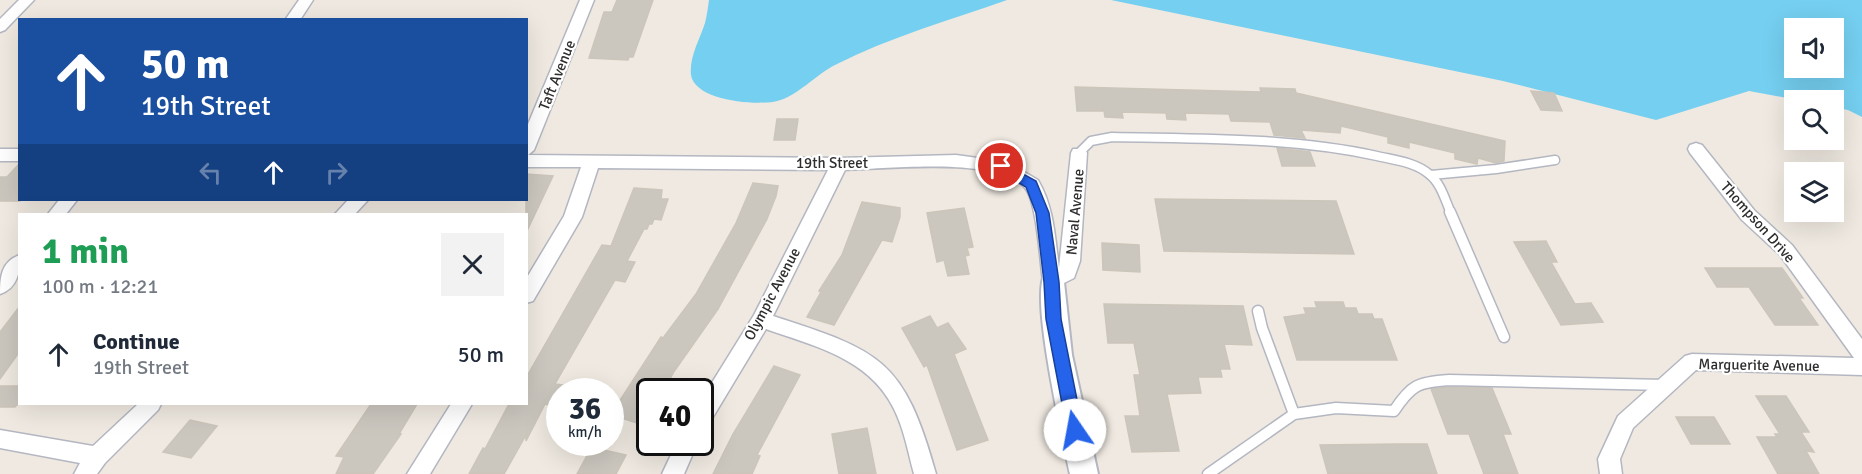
<!DOCTYPE html>
<meta charset="utf-8">
<style>
:root{--surface:#fff;--page:#f2f2f3;--text:#1f2937;--muted:#747a83}
body{margin:0;font-family:Signika,sans-serif;background:var(--page);color:var(--text);height:100vh;display:flex;flex-direction:column;font-size:22px;white-space:nowrap}
*{box-sizing:border-box;margin:0}
p{font-size:20px;color:var(--muted)}
.icon{flex:none;width:33px;height:33px;fill:none;stroke:currentColor;stroke-width:2;stroke-linecap:round;stroke-linejoin:round}
.map{position:relative;flex:1;overflow:hidden}
.details{position:absolute;left:18px;top:213px;width:510px;height:192px;display:flex;flex-direction:column;background:var(--surface);border-radius:0px;box-shadow:0 6px 24px #0002}
.details>*{flex:none}
.guide{position:absolute;left:18px;top:18px;width:510px;height:183px;border-radius:0px;box-shadow:0 6px 24px #0002;background:#1a4fa0;color:#fff;overflow:hidden}
.buttons{position:absolute;left:1784px;top:18px;display:grid;gap:12px}
.buttons a{display:grid;place-items:center;width:60px;height:60px;border-radius:0px;background:var(--surface);box-shadow:0 6px 24px #0002;font-size:30px}
.speed{position:absolute;left:546px;top:378px;display:flex;gap:12px;font-size:30px;font-weight:700;text-align:center}
.speed>*{display:grid;place-content:center;width:78px;height:78px;border-radius:50%;background:var(--surface);box-shadow:0 6px 24px #0002;line-height:1}
.speed small{font-size:15px;font-weight:400}
.speed .limit{border:3px solid #111;border-radius:9px;background:#fff;color:#111}
.pin{position:absolute;display:grid;place-items:center;width:51px;height:51px;color:#fff;margin:-26px;border:3px solid #fff;border-radius:50%;box-shadow:0 2px 6px #0007}
.me{position:absolute;width:66px;margin:-33px;rotate:348deg;stroke-linejoin:round;filter:drop-shadow(0 0 4px #0008)}
.turn{display:flex;align-items:center;gap:21px;height:126px;padding:0 24px;font-size:27px}
.turn .icon{width:78px;height:78px;stroke-width:2.5}
.turn b{display:block;font-size:42px;line-height:51px}
.lanes{display:flex;align-items:center;height:57px;padding:0 24px;background:#0003;justify-content:center;gap:30px;direction:ltr}
.lanes .off{opacity:.35}
.round{display:grid;place-items:center;flex:none;width:63px;height:63px;border-radius:0px;background:var(--page)}
.headline{display:flex;align-items:center;justify-content:space-between;height:102px;padding:0 24px}
h1{font-size:36px;font-weight:700;line-height:45px;color:#1e9e55}
ul{padding:0;list-style:none}
li{display:flex;align-items:center;gap:18px;height:78px;padding:0 24px}
li div{flex:1}
li b{display:block;font-size:22px}
li em{font-style:normal}
.map>svg:first-child{display:block}
.water{fill:#75cff0;fill-rule:evenodd}
.building{fill:#cbc7bf;stroke:#cbc5ba;stroke-width:1.5}
.lines{fill:none;stroke-linecap:round;stroke-linejoin:round}
.service-far1-casing{stroke:#b4b7c1;stroke-width:11}
.service-casing{stroke:#b4b7c1;stroke-width:13}
.minor-casing{stroke:#b4b7c1;stroke-width:3}
.tertiary-casing{stroke:#b4b7c1;stroke-width:4}
.service-far1{stroke:#fff;stroke-width:8}
.service{stroke:#fff;stroke-width:10}
.minor{fill:#fff;fill-rule:evenodd}
.tertiary{fill:#fff;fill-rule:evenodd}
.route{fill:#2563eb;stroke:#184099;stroke-width:1.5}
.labels{text-anchor:middle;dominant-baseline:central;stroke-width:4.5;stroke-linejoin:round;paint-order:stroke}
.street-label{font-size:15px;fill:#2e2e2e;stroke:#fff}
</style>
<div class="map">
<svg width="1862" height="474" viewBox="0 0 1862 474">
<rect width="100%" height="100%" fill="#efe9e1"/>
<g class="water">
<path d="M709,0H1007C950,20 890,37 835,65C817,74 796,97 777,101C757,106 695,101 691,75C689,57 700,39 705,23C707,15 708,7 709,0Z"/>
<path d="M1111,0H1862V117L1848,110L1833,107V100H1798L1749,91L1656,120L1503,81ZM1794,28H1833V68H1794Z"/>
</g>
<g class="building">
<polygon points="617,0 653,0 633,57 629,57 628,60 589,58 604,12 612,12"/>
<polygon points="1075,87 1261,92 1260,88 1295,89 1296,93 1505,141 1504,161 1496,163 1478,158 1477,164 1455,159 1455,153 1409,142 1409,148 1388,143 1388,137 1341,126 1340,133 1301,130 1305,138 1274,135 1270,122 1231,121 1229,114 1185,113 1186,120 1167,119 1166,113 1122,112 1123,118 1105,117 1104,111 1077,111"/>
<polygon points="1531,91 1554,93 1562,111 1541,110"/>
<polygon points="777,119 798,119 795,140 774,140"/>
<polygon points="1277,148 1310,152 1315,166 1282,166"/>
<polygon points="20,163 20,201 0,201 0,177 7,177"/>
<polygon points="526,174 553,176 526,233"/>
<polygon points="753,183 778,186 776,196 767,219 718,309 673,373 664,392 650,392 650,416 643,425 615,416 619,409 615,408 661,337 663,338 696,294 736,223"/>
<polygon points="634,188 662,190 661,199 668,199 661,220 654,219 652,224 649,224 647,229 644,229 627,261 635,262 625,282 615,280 555,384 564,385 553,406 545,404 526,441 526,435 504,474 469,474 483,448 485,449 509,404 526,404 526,378 602,245 611,246"/>
<polygon points="1155,199 1336,201 1354,254 1164,251"/>
<polygon points="862,202 900,208 900,217 892,242 882,240 834,325 807,317 821,292 819,291 842,255"/>
<polygon points="964,208 973,247 967,248 969,255 965,256 969,274 948,276 944,260 937,262 927,213"/>
<polygon points="1546,241 1557,262 1551,262 1575,304 1591,303 1603,322 1561,325 1514,242"/>
<polygon points="1102,243 1139,245 1140,272 1103,270"/>
<polygon points="1705,268 1782,268 1803,298 1799,298 1818,325 1775,325 1749,287 1717,287"/>
<polygon points="1315,302 1343,302 1345,308 1356,308 1358,314 1372,314 1374,319 1382,319 1397,360 1297,360 1284,317 1306,314 1304,308 1317,308"/>
<polygon points="1104,304 1243,306 1252,345 1224,344 1230,369 1220,369 1222,377 1198,377 1201,393 1167,394 1179,451 1132,452 1125,416 1140,416 1134,375 1140,375 1134,343 1108,343"/>
<polygon points="20,306 20,351 0,379 0,332"/>
<polygon points="930,316 937,328 948,323 966,349 954,354 988,440 957,450 927,365 924,367 902,328"/>
<polygon points="774,366 800,375 757,455 760,456 752,474 713,474 733,434"/>
<polygon points="0,386 20,386 20,402 15,407 0,407"/>
<polygon points="1449,387 1492,388 1511,434 1503,434 1518,474 1484,474 1469,434 1448,434 1431,389"/>
<polygon points="1756,396 1786,396 1809,432 1801,432 1814,452 1806,451 1819,474 1778,474 1757,437 1777,437 1775,434 1780,434"/>
<polygon points="371,404 417,404 399,434 401,434 373,474 336,474 344,457 336,456"/>
<polygon points="1676,417 1714,417 1730,444 1691,444"/>
<polygon points="190,420 217,426 191,458 163,452"/>
<polygon points="867,428 876,474 839,474 832,434"/>
<polygon points="1399,444 1427,444 1437,474 1328,474 1320,445"/>
<polygon points="595,448 626,455 616,474 577,474 589,452 592,453"/>
</g>
<g class="lines">
<defs>
<g id="service-far1">
<path d="M1079,153L1091,141L1112,137C1200,139 1290,137 1377,156C1394,160 1415,162 1429,174C1441,183 1445,200 1451,213"/>
<polyline points="1431,175 1496,169 1555,160"/>
</g>
<g id="service">
<polyline points="1450,212 1504,337"/>
<polyline points="1258,311 1262,328 1294,414"/>
<path d="M1208,474L1294,414L1336,408L1394,411C1411,385 1418,382 1449,380L1664,385"/>
</g>
<g id="minor">
<polygon points="19,0 34,0 5,30 0,32 0,19"/>
<polygon points="299,0 313,0 300,20 285,20"/>
<path d="M580,0H594L534,150L528,155L839,158L956,155L1007,162L1038,180C1054,207 1055,238 1059,268L1071,153L1073,149H1085L1087,153L1080,261L1074,278L1052,289L1045,287L1043,282C1040,261 1037,202 1025,188C996,156 886,169 845,170L773,316C881,351 904,359 936,474H914C908,452 904,428 893,407C868,358 814,346 766,329L707,427L700,430V402L754,315L828,170L598,168L582,217L533,301L526,303V279L564,216L581,167H526V129Z"/>
<polygon points="1696,143 1702,145 1754,210 1792,245 1862,339 1862,375 1696,370 1633,428 1620,459 1622,474 1600,474 1598,459 1618,416 1685,356 1692,354 1854,358 1780,255 1742,220 1690,153 1688,149 1690,145"/>
<rect x="0" y="149" width="20" height="12"/>
<polygon points="59,200 77,200 66,214 48,214"/>
<polygon points="348,200 368,200 355,214 335,214"/>
<path d="M20,255C20,271 18,288 0,294C0,278 1,261 20,255Z"/>
<polygon points="138,404 161,404 158,410 105,463 97,474 74,474 80,463 0,448 0,430 93,446"/>
<polygon points="451,404 472,404 430,474 407,474"/>
<polygon points="677,442 698,442 684,474 662,474"/>
</g>
<path id="tertiary" d="M1052,273L1060,276L1064,282L1072,355L1098,474H1070C1063,440 1031,300 1044,276Z"/>
</defs>
<use href="#service-far1" class="service-far1-casing"/>
<use href="#service" class="service-casing"/>
<use href="#minor" class="minor-casing"/>
<use href="#tertiary" class="tertiary-casing"/>
<use href="#service-far1" class="service-far1"/>
<use href="#service" class="service"/>
<use href="#minor" class="minor"/>
<use href="#tertiary" class="tertiary"/>
</g>
<polygon class="route" points="1001,162 1036,181 1049,213 1059,282 1061,319 1083,430 1081,435 1075,438 1069,435 1067,430 1046,319 1044,282 1036,213 1026,187 997,170 995,166"/>
<g class="labels">
<g class="street-label">
<text transform="translate(557 75) rotate(-68)">Taft Avenue</text>
<text x="832" y="163">19th Street</text>
<text transform="translate(1075 212) rotate(-85)">Naval Avenue</text>
<text transform="translate(1758 222) rotate(48)">Thompson Drive</text>
<text transform="translate(772 294) rotate(-62)">Olympic Avenue</text>
<text transform="translate(1759 365) rotate(1)">Marguerite Avenue</text>
</g>
</g>
</svg>
<div class="buttons">
<a><svg class="icon" aria-label="sound" viewBox="0 0 24 24"><path d="M4 9h4l5-4v14l-5-4H4zM17 9q2 3 0 6"/></svg></a>
<a><svg class="icon" aria-label="search" viewBox="0 0 24 24"><circle cx="10" cy="10" r="6"/><path d="M15 15l6 6"/></svg></a>
<a><svg class="icon" aria-label="layers" viewBox="0 0 24 24"><path d="M12 4l9 5-9 5-9-5zM3 14l9 5 9-5"/></svg></a>
</div>
<div class="speed"><div>36<small>km/h</small></div><div class="limit">40</div></div>
<div class="pin" style="left:1001px;top:166px;background:#d93025"><svg class="icon" aria-label="arrive" viewBox="0 0 24 24"><path d="M6 21V4h12l-3 4 3 4H6"/></svg></div>
<svg class="me" style="left:1075px;top:430px" viewBox="-20 -20 40 40"><circle r="19" fill="#fff"/><path d="M0-13L10 11 0 6-10 11z" fill="#2563eb"/></svg>
<div class="guide">
<div class="turn"><svg class="icon" aria-label="ahead" viewBox="0 0 24 24"><path d="M12 20V5M6 11l6-6 6 6"/></svg><div><b>50 m</b>19th Street</div></div>
<div class="lanes"><svg class="icon off" aria-label="left" viewBox="0 0 24 24"><path d="M17 20v-9H6M10 6l-5 5 5 5"/></svg><svg class="icon" aria-label="ahead" viewBox="0 0 24 24"><path d="M12 20V5M6 11l6-6 6 6"/></svg><svg class="icon off" aria-label="right" viewBox="0 0 24 24"><path d="M7 20v-9h11M14 6l5 5-5 5"/></svg></div>
</div>
<section class="details">
<div class="headline"><div><h1>1 min</h1><p>100 m · 12:21</p></div><a class="round"><svg class="icon" aria-label="close" viewBox="0 0 24 24"><path d="M6 6l12 12M18 6L6 18"/></svg></a></div>
<ul>
<li><svg class="icon" aria-label="ahead" viewBox="0 0 24 24"><path d="M12 20V5M6 11l6-6 6 6"/></svg><div><b>Continue</b><p>19th Street</p></div><em>50 m</em></li>
</ul>
</section>
</div>
